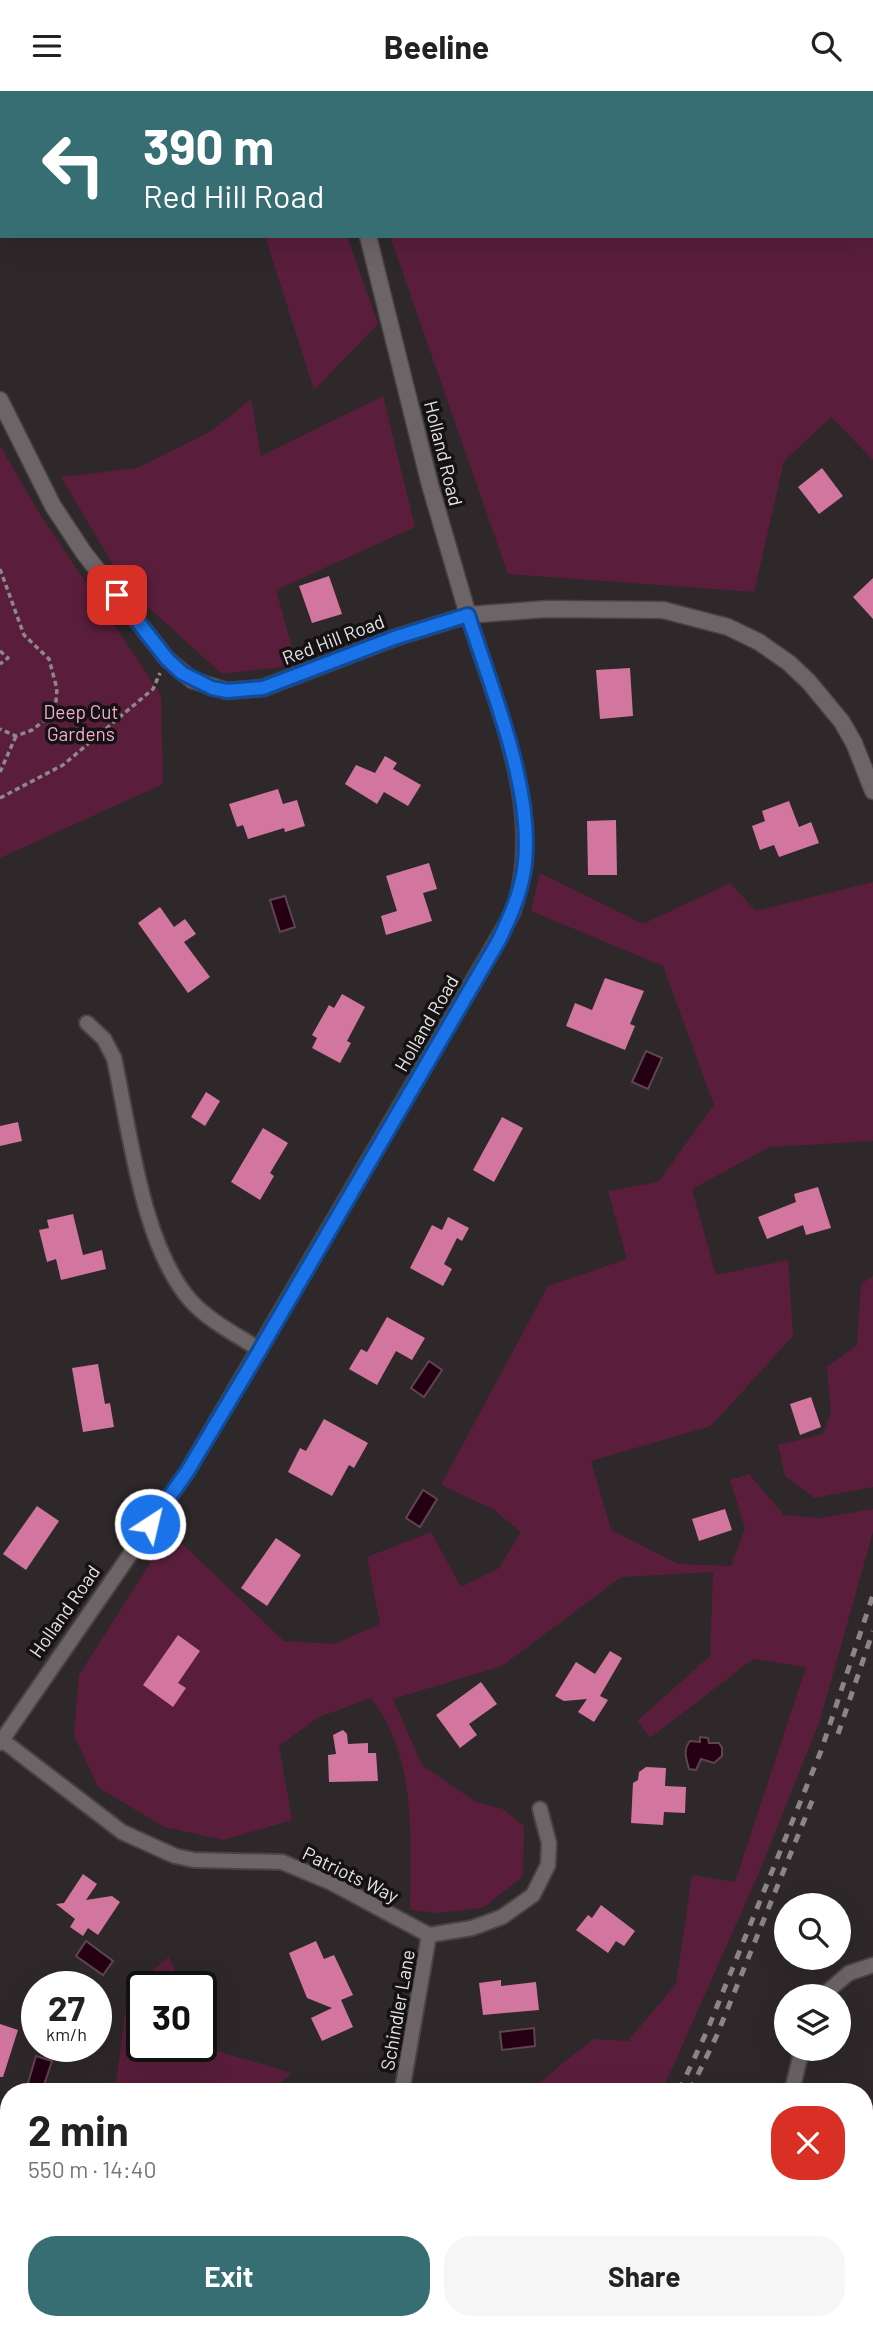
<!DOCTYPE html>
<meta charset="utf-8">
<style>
:root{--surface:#fff;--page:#f6f6f6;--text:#222;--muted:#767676;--accent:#376e73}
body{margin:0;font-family:Barlow,sans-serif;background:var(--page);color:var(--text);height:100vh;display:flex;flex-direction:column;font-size:26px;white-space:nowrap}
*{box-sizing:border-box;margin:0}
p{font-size:23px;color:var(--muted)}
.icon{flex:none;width:38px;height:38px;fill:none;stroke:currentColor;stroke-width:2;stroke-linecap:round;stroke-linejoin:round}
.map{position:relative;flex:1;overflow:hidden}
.details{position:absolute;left:0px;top:1992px;width:873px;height:247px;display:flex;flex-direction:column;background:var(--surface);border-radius:28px 28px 0 0;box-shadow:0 7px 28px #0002}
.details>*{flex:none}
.banner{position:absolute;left:0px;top:0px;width:873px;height:147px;box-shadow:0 7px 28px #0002;background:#376e73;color:#fff;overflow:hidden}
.tools{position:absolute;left:774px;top:1802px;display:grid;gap:14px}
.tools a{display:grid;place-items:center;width:77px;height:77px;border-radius:50%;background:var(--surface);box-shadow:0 7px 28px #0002;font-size:35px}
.speed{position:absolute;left:21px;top:1880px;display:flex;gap:14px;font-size:35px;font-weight:700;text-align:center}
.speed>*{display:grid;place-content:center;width:91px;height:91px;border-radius:50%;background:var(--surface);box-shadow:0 7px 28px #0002;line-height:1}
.speed small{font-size:18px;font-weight:400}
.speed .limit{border:4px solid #111;border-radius:10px;background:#fff;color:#111}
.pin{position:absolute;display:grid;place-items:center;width:60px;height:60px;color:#fff;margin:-30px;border-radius:14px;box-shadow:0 4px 10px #0006}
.me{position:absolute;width:77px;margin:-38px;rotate:35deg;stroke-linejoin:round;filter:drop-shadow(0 0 5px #0008)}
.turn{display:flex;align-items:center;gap:24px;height:147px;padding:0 28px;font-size:32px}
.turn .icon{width:91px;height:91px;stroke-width:2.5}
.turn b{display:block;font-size:49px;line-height:60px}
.round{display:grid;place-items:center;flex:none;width:74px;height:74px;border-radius:28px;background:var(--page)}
.summary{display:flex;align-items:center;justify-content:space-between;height:119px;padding:0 28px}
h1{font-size:42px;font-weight:700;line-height:52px}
.primary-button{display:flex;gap:14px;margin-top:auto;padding:14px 28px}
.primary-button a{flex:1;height:80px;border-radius:28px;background:var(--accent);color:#fff;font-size:28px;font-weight:700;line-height:80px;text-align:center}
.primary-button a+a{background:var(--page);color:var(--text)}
header{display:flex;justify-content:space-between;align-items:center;height:91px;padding:0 28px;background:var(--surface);font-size:32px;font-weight:700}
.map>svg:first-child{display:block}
.green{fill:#5a1e3c}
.water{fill:#250013;stroke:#5f4452;stroke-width:2}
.building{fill:#d276a0}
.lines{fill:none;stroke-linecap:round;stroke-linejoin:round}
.service-casing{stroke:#484345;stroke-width:10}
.minor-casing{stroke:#484345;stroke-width:18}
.tertiary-casing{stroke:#484345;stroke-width:19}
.path{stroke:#8d888a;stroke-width:3.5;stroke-dasharray:5 3.5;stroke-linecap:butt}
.service{stroke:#6c6467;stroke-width:7}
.minor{stroke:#6c6467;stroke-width:14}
.tertiary{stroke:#6c6467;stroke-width:16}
.rail{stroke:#8a8587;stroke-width:5;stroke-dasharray:9 9;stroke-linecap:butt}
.route-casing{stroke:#114b97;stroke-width:18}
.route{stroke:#1a73e8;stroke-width:12}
.labels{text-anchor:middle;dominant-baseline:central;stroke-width:7;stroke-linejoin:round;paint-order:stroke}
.street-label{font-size:19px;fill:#e7e3e5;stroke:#141213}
.park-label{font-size:19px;fill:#f3abca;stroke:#141213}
</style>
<header><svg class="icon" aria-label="menu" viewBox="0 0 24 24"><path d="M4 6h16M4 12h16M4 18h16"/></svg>Beeline<svg class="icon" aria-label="search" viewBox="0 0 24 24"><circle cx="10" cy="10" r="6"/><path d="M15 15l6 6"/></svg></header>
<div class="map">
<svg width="873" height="2238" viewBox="0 0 873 2238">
<rect width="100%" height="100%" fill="#2e282a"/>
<g class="green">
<polygon points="313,0 873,0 873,369 831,326 784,370 754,501 508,483 390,145 872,145 872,2"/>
<polygon points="265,145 347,145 378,233 314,299"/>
<polygon points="383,305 415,436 276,499 297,574 222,583 127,497 61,386 137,377 210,341 251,308 261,365"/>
<polygon points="0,355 40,423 161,604 163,693 0,767"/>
<path d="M540,782L643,833L730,792L756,820L873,791V1050L770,1056L692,1098L716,1184L788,1169L793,1245L711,1335L591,1370L611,1439L678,1473L731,1475L745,1437L730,1389L749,1383L784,1424L820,1427L873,1418V1441L820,1629L757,1786L662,2000H529L593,1948L628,1950L676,1893L692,1784L735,1791L806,1576L753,1568L650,1647L637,1630L710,1565L713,1481L621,1486L502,1575L393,1608L422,1674L476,1711L503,1718L524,1735L523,1785L483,1817L439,1822L410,1819C410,1746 418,1668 371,1607L319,1626L279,1655L292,1729L224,1749L164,1736L98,1696L74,1644L79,1584L170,1441L284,1550L334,1553L380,1533L367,1466L431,1441L461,1496L499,1477L521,1441L493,1418L441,1394L548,1195L627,1168L608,1100L658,1091L714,1014L663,875L531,820Z"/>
<polygon points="873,1185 873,1396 815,1407 785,1385 778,1354 823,1343 831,1321 827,1276 857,1254 861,1193"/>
<polygon points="169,1866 181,1895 142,1895 142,1955 201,1955 201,1945 217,1960 292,1982 274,1997 259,2000 115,2000 128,1898"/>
<polygon points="67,2230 205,2230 214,2238 69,2238"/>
<polygon points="384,2230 549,2230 545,2238 384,2238"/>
</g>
<g class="water">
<polygon points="285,805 295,836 280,841 270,809"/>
<polygon points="646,960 662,967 648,998 632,991"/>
<polygon points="429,1270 442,1279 424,1306 411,1297"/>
<polygon points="423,1399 437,1408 420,1436 406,1427"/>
<path d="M700,1646L708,1647L709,1652H719L722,1657V1665L714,1672L701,1668L696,1679L689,1678C687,1669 682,1660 690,1650L700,1651Z"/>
<polygon points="86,1850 113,1870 103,1884 76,1865"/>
<polygon points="534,1937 535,1955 502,1959 500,1941"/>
<polygon points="36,1965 52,1970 42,2000 26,1999"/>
</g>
<g class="building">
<polygon points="822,377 843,405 819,423 798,396"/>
<polygon points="329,485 342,523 312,532 299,495"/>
<polygon points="873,487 873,528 853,506"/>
<polygon points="630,577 633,625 600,628 596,579"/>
<polygon points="385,665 397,672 393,678 421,694 408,715 384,701 377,713 345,693 356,674 375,682"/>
<polygon points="278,698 283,713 297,709 305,735 285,741 284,737 248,748 243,734 237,736 229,713"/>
<polygon points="789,710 799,736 811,731 819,752 779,766 774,754 760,759 752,735 765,730 762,720"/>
<polygon points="616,729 617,784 588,784 587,730"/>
<polygon points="429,772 437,798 423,802 432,830 386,844 381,825 397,820 386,785"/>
<polygon points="160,816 174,836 185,828 196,843 184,851 210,886 188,902 138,832"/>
<polygon points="605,887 644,900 630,933 635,935 625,959 566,935 575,912 592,919"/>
<polygon points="342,903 365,916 347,950 351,952 340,972 312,957 317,947 312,944 329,914 334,917"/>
<polygon points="206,1001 220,1010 205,1035 191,1026"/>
<polygon points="502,1026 523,1037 494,1091 473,1079"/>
<polygon points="18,1031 22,1050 0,1055 0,1035"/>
<polygon points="263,1037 288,1052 270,1082 274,1085 260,1109 231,1091"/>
<polygon points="818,1096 831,1137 806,1144 803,1134 767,1148 758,1126 796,1111 794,1103"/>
<polygon points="73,1123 83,1164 102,1159 106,1178 61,1189 56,1168 47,1171 39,1139 49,1137 47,1129"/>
<polygon points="448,1126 469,1137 462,1150 457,1147 444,1173 452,1178 443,1195 410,1177 432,1134 442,1139"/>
<polygon points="387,1226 425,1247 412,1269 396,1260 377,1294 349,1278 361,1258 367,1261"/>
<polygon points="98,1273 105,1313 110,1312 114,1336 83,1341 72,1277"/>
<polygon points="811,1306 821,1336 800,1344 790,1313"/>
<polygon points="324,1328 368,1352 354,1377 349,1374 332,1405 288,1381 300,1357 306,1360"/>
<polygon points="37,1415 59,1430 26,1479 3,1463"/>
<polygon points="725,1418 732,1439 699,1450 692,1428"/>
<polygon points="276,1447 301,1464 267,1515 241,1497"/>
<polygon points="178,1544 200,1560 178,1592 186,1597 173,1616 143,1594"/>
<polygon points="610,1560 622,1567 600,1605 608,1609 594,1631 578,1621 587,1608 564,1610 555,1605 576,1571 595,1583"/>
<polygon points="481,1591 497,1613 469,1633 477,1644 460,1657 436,1624"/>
<polygon points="343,1639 347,1643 348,1653 368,1652 368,1662 376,1662 378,1690 329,1691 328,1664 336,1663 333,1644"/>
<polygon points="646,1676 666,1677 665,1695 686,1696 685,1722 664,1721 663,1734 631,1732 633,1692 638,1689 639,1681"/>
<polygon points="83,1783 97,1793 86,1809 112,1805 120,1811 98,1844 88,1837 83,1845 70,1836 75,1828 56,1813 64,1812"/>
<polygon points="601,1814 635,1840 624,1855 616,1850 608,1862 576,1839 588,1824 592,1827"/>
<polygon points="316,1850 324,1868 334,1864 353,1904 341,1909 353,1936 322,1950 311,1927 332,1917 307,1907 289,1862"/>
<polygon points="501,1889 501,1895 536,1891 539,1919 483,1924 479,1892"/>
<polygon points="0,1933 18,1939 3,1986 0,1986"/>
</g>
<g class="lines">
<defs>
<g id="service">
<polyline points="618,2238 622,2230"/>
<polyline points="669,2238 674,2230"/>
</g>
<g id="minor">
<path d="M87,932L104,948L114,967C130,1040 142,1155 191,1210C209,1230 237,1244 260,1259"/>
<polyline points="2,1649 122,1741 175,1765 194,1769 282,1771 332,1792 429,1844 472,1837 502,1826 533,1804 548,1774 549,1752 540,1718"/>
<path d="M0,1652L187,1381L513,821C546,721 497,619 468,524"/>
<polyline points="821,1906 849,1882 873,1874"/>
<polyline points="402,2000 429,1844"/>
<polyline points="792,2000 802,1958"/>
<polyline points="295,2230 297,2238"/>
<polyline points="736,2238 737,2230"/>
</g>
<g id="tertiary">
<polyline points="303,0 304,2"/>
<polyline points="368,145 430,394 468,524"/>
<polyline points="0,309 53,415 84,462 167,568 192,589 227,600 263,597 394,547 468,524 546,518 663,519 728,536 759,551 789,572 809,591 842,631 854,652 873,700"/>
</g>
</defs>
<use href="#service" class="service-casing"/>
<use href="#minor" class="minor-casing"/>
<use href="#tertiary" class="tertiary-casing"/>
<g class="path">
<polyline points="0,478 24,544 49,568 57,598 55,621 32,639 16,645 0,638"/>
<polyline points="0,560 8,567 0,573"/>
<polyline points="0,681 16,645"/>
<polyline points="0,707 63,674 153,598 160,582"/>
</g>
<use href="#service" class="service"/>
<use href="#minor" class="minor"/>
<use href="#tertiary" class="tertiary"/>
<g class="rail">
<polyline points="838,1643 873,1540"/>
<polyline points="679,2000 707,1940 821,1660 873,1504"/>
<polyline points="690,2000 717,1944 814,1705"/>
<polyline points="563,2238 567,2230"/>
</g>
</g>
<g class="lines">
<defs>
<path id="route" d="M117,504L167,568L182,582L212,597L227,600L263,597L394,547L468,524C491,597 536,703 524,779C520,804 510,826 499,849L254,1269L187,1381L150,1433"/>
</defs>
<use href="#route" class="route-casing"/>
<use href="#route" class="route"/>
</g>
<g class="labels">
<g class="street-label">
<text transform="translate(444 362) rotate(76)">Holland Road</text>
<text transform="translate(333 548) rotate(-21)">Red Hill Road</text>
<text transform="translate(426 932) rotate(-60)">Holland Road</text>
<text transform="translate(64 1520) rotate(-55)">Holland Road</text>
<text transform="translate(351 1783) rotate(26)">Patriots Way</text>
<text transform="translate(397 1919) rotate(-80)">Schindler Lane</text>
</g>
<g class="park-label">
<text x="81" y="620">Deep Cut<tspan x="81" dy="22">Gardens</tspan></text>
</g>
</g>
</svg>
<div class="tools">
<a><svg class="icon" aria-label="search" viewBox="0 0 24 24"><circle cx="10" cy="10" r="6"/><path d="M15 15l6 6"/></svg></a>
<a><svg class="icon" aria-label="layers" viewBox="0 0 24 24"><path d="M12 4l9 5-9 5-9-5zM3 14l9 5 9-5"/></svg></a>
</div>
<div class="speed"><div>27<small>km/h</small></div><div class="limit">30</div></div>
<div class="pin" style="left:117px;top:504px;background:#d93025"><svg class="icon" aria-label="arrive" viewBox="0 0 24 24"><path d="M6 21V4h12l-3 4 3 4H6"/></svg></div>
<svg class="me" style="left:150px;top:1433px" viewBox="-20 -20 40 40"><circle r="17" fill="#1a73e8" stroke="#fff" stroke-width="3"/><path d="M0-11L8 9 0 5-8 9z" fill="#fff"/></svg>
<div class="banner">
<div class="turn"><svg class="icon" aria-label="left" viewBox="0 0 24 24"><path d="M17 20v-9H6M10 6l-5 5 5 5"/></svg><div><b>390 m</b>Red Hill Road</div></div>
</div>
<section class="details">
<div class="summary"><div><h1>2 min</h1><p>550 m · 14:40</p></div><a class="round" style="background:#d93025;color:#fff"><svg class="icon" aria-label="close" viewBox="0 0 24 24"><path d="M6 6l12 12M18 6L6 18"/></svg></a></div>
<div class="primary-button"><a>Exit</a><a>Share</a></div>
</section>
</div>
